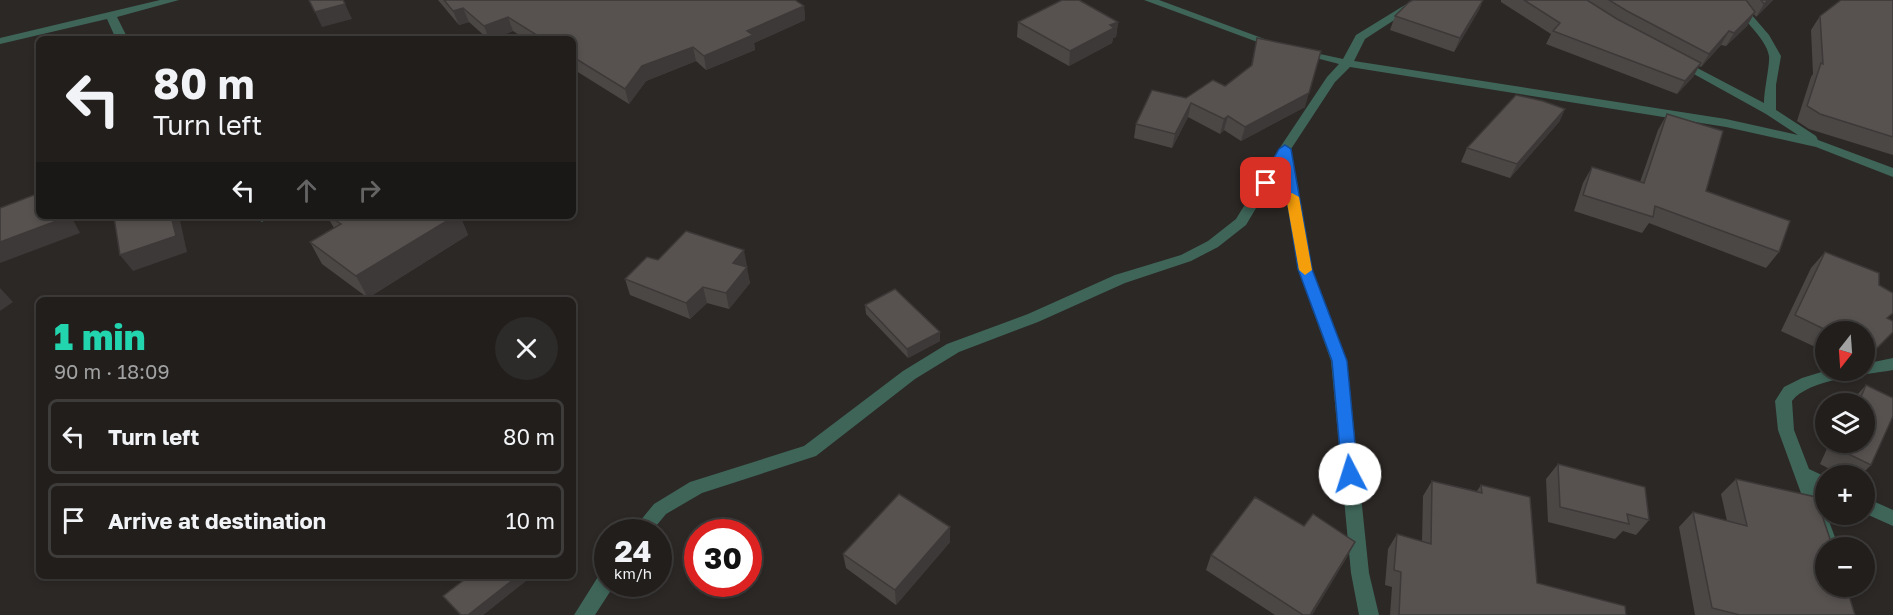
<!DOCTYPE html>
<meta charset="utf-8">
<style>
:root{--surface:#211e1c;--page:#2d2b29;--text:#f1f3f6;--muted:#a2a2a3;--line:#3e3c3b;--accent:#22d5af}
body{margin:0;font-family:"Golos Text",sans-serif;background:var(--page);color:var(--text);height:100vh;display:flex;flex-direction:column;font-size:22px;white-space:nowrap}
*{box-sizing:border-box;margin:0}
p{font-size:20px;color:var(--muted)}
.icon{flex:none;width:33px;height:33px;fill:none;stroke:currentColor;stroke-width:2;stroke-linecap:round;stroke-linejoin:round}
.map{position:relative;flex:1;overflow:hidden}
.details{position:absolute;left:36px;top:297px;width:540px;height:282px;display:flex;flex-direction:column;background:var(--surface);border-radius:9px;box-shadow:0 3px 9px #0003,0 0 0 2px var(--line)}
.details>*{flex:none}
.top-card{position:absolute;left:36px;top:36px;width:540px;height:183px;border-radius:9px;box-shadow:0 3px 9px #0003,0 0 0 2px var(--line);background:#211e1c;color:var(--text);overflow:hidden}
.needle{width:39px;rotate:197deg}
.tools{position:absolute;left:1815px;top:321px;display:grid;gap:12px}
.tools a{display:grid;place-items:center;width:60px;height:60px;border-radius:50%;background:var(--surface);box-shadow:0 3px 9px #0003,0 0 0 2px var(--line);font-size:30px}
.speed{position:absolute;left:594px;top:519px;display:flex;gap:12px;font-size:30px;font-weight:700;text-align:center}
.speed>*{display:grid;place-content:center;width:78px;height:78px;border-radius:50%;background:var(--surface);box-shadow:0 3px 9px #0003,0 0 0 2px var(--line);line-height:1}
.speed small{font-size:15px;font-weight:400}
.speed .limit{border:9px solid #d22;background:#fff;color:#111}
.pin{position:absolute;display:grid;place-items:center;width:51px;height:51px;color:#fff;margin:-26px;border-radius:12px;box-shadow:0 3px 9px #0006}
.me{position:absolute;width:66px;margin:-33px;rotate:355deg;stroke-linejoin:round;filter:drop-shadow(0 0 4px #0008)}
.turn{display:flex;align-items:center;gap:21px;height:126px;padding:0 18px;font-size:27px}
.turn .icon{width:78px;height:78px;stroke-width:2.5}
.turn b{display:block;font-size:42px;line-height:51px}
.lanes{display:flex;align-items:center;height:57px;padding:0 18px;background:#0003;justify-content:center;gap:30px;direction:ltr}
.lanes .off{opacity:.35}
.round{display:grid;place-items:center;flex:none;width:63px;height:63px;border-radius:32px;background:var(--page)}
.overview{display:flex;align-items:center;justify-content:space-between;height:102px;padding:0 18px}
h1{font-size:36px;font-weight:800;line-height:45px;color:var(--accent)}
ul{padding:0;list-style:none}
li{display:flex;align-items:center;gap:18px;height:75px;margin:0 12px 9px;padding:0 6px;border:3px solid var(--line);border-radius:9px}
li div{flex:1}
li b{display:block;font-size:22px}
li em{font-style:normal}
.map>svg:first-child{display:block}
.lines{fill:none;stroke-linecap:round;stroke-linejoin:round}
.street{fill:#3f6559;fill-rule:evenodd}
.wall{fill:#4b4745}
.shaded-wall{fill:#3d3938}
.building{fill:#575250;stroke:#3d3938;stroke-width:1.5}
.route{fill:#1a73e8;stroke:#114b97;stroke-width:1.5}
.slow{fill:#f59e0b}
</style>
<div class="map">
<svg width="1893" height="615" viewBox="0 0 1893 615">
<rect width="100%" height="100%" fill="#2c2826"/>
<g class="lines">
<g class="street">
<polygon points="160,0 179,0 117,17 128,39 116,39 107,19 0,44 0,38"/>
<polygon points="1144,0 1159,0 1281,45 1275,48 1271,47"/>
<path d="M1413,0H1425L1365,39L1354,61L1726,119L1798,135L1766,114L1674,63L1676,61H1684L1764,103C1764,90 1770,65 1769,56C1767,39 1738,14 1728,0H1739L1769,35L1781,56L1776,85V110L1816,136L1818,140L1893,168V177L1816,147L1726,127L1350,67L1335,82L1291,149L1312,269L1347,361L1369,573L1379,615H1359L1351,573L1331,361L1298,269L1281,166L1246,225L1218,247L1191,261L1125,283L1038,322L959,352L915,379L816,456L702,493L666,514L651,532H631L654,504L690,482L804,446L903,371L947,344L1028,314L1115,275L1181,255L1208,241L1236,219L1279,149L1327,77L1339,64L1297,53V49L1343,59L1356,35Z"/>
<polygon points="253,216 268,216 269,217 262,222"/>
<path d="M1893,358V370C1867,375 1808,379 1792,401L1794,430L1809,469L1826,477V492L1817,489L1839,548H1826V554L1821,548L1778,430L1775,401L1784,387L1802,378L1828,370H1864V364Z"/>
<polygon points="1864,497 1893,510 1893,526 1864,513"/>
<polygon points="608,570 608,584 615,584 595,615 574,615 601,572"/>
</g>
</g>
<g class="wall">
<polygon points="438,0 795,0 804,6 805,20 754,43 755,50 706,70 696,61 646,81 629,104 573,69 573,39 525,39 513,31 492,39 488,39 469,22 459,25"/>
<polygon points="1413,0 1483,0 1479,10 1454,52 1390,30 1395,16"/>
<polygon points="1501,0 1773,0 1756,17 1754,14 1747,26 1726,46 1721,45 1701,67 1699,66 1693,77 1677,94 1546,44 1551,34 1501,2"/>
<polygon points="1893,0 1893,155 1809,129 1797,121 1811,77 1813,74 1811,30 1820,16"/>
<polygon points="1018,22 1118,22 1116,37 1113,38 1112,43 1069,66 1017,37"/>
<polygon points="1257,38 1305,107 1241,141 1224,130 1220,134 1188,117 1172,148 1134,138 1136,124 1225,86 1251,66"/>
<polygon points="1565,109 1559,122 1510,178 1461,162 1467,148"/>
<polygon points="1667,114 1706,191 1779,252 1766,268 1649,223 1642,233 1574,211 1583,183 1592,167 1640,182 1658,130"/>
<polygon points="327,216 460,216 468,235 368,298 322,264 310,242 334,228"/>
<polygon points="1825,252 1879,285 1888,319 1893,332 1864,361 1864,332 1826,332 1826,352 1781,331 1811,268"/>
<polygon points="658,260 747,266 746,267 750,283 729,309 707,303 690,319 630,295 625,279"/>
<polygon points="865,305 940,341 908,358 866,314"/>
<polygon points="1866,385 1871,465 1860,476 1843,476 1820,464 1830,442 1864,442 1864,404 1849,404"/>
<polygon points="1558,464 1649,520 1636,535 1623,531 1615,539 1548,522 1546,479"/>
<polygon points="1736,479 1855,615 1695,615 1679,527 1693,512 1727,521 1721,494"/>
<polygon points="1432,481 1477,491 1481,485 1537,583 1626,615 1390,615 1392,587 1385,585 1388,549 1397,534 1422,542 1423,496"/>
<polygon points="1304,526 1355,542 1347,557 1312,615 1275,615 1206,570 1211,555"/>
<polygon points="950,542 896,605 846,568 843,554"/>
<polygon points="469,576 532,576 483,615 460,615 449,603 443,596"/>
</g>
<g class="shaded-wall">
<polygon points="1483,0 1479,10 1454,52 1460,38"/>
<polygon points="1768,0 1773,0 1756,17 1764,4"/>
<polygon points="345,4 352,19 322,27 315,12"/>
<polygon points="804,6 805,20 754,43 755,50 706,70 704,56 747,31"/>
<polygon points="463,8 469,22 459,25 453,11"/>
<polygon points="1755,12 1747,26 1726,46 1734,33"/>
<polygon points="508,17 513,31 492,39 489,39 484,26"/>
<polygon points="1118,22 1116,37 1113,38 1112,43 1069,66 1070,51 1110,25"/>
<polygon points="1729,31 1721,45 1701,67 1709,54"/>
<polygon points="693,47 696,61 646,81 629,104 625,89 642,66"/>
<polygon points="1321,51 1305,107 1241,141 1245,127"/>
<polygon points="1701,63 1693,77 1677,94 1685,81"/>
<polygon points="1191,103 1188,117 1172,148 1175,134"/>
<polygon points="1565,109 1559,122 1510,178 1517,164"/>
<polygon points="1228,116 1224,130 1220,134 1224,119"/>
<polygon points="66,216 71,216 80,233 0,263 0,242"/>
<polygon points="171,216 179,216 187,252 133,271 120,255"/>
<polygon points="455,216 460,216 468,235 368,298 356,276"/>
<polygon points="744,250 747,266 737,279 733,263"/>
<polygon points="747,267 750,283 729,309 726,293"/>
<polygon points="703,287 707,303 690,319 686,303"/>
<polygon points="0,288 13,302 0,311"/>
<polygon points="940,332 940,341 908,358 907,349"/>
<polygon points="950,527 950,542 896,605 895,590"/>
<polygon points="1355,542 1347,557 1312,615 1310,615"/>
<polygon points="518,576 532,576 483,615 468,615"/>
</g>
<g class="building">
<polygon points="309,0 343,0 345,4 315,12"/>
<polygon points="444,0 795,0 804,6 747,31 753,35 704,56 693,47 642,66 625,89 573,57 573,39 543,39 508,17 484,26 463,8 453,11"/>
<polygon points="1062,0 1079,0 1118,22 1110,25 1114,28 1070,51 1018,22"/>
<polygon points="1413,0 1483,0 1460,38 1395,16 1409,2"/>
<polygon points="1524,0 1587,0 1617,19 1701,63 1685,81 1553,31 1560,23"/>
<polygon points="1609,0 1746,0 1755,12 1734,33 1729,31 1709,54 1627,11"/>
<polygon points="1761,0 1768,0 1764,4"/>
<polygon points="1841,0 1893,0 1893,137 1820,114 1807,106 1821,63 1823,64 1820,16"/>
<polygon points="1257,38 1321,51 1309,93 1245,127 1228,116 1224,119 1191,103 1175,134 1136,124 1152,90 1186,98 1213,80 1225,86 1252,65"/>
<polygon points="1516,95 1543,101 1565,109 1517,164 1467,148"/>
<polygon points="1667,114 1723,131 1706,191 1790,221 1779,252 1655,206 1653,217 1583,195 1592,167 1644,183"/>
<polygon points="39,193 39,216 67,217 0,242 0,208"/>
<polygon points="116,216 171,216 176,236 120,255 114,217"/>
<polygon points="329,216 455,216 356,276 310,242 341,224"/>
<polygon points="686,231 744,250 733,263 747,267 726,293 703,287 686,303 625,279 647,257 658,260"/>
<polygon points="1825,252 1879,273 1879,285 1893,293 1893,313 1887,318 1893,321 1893,332 1874,351 1864,347 1864,332 1830,332 1795,315"/>
<polygon points="895,289 940,332 907,349 865,305"/>
<polygon points="1866,385 1893,398 1893,416 1871,465 1836,448 1839,442 1864,442 1864,404 1858,404"/>
<polygon points="1558,464 1645,487 1649,520 1627,514 1629,524 1560,507"/>
<polygon points="1736,479 1816,497 1833,548 1826,548 1826,586 1846,586 1855,615 1740,615 1712,608 1693,512 1747,526"/>
<polygon points="1432,481 1482,493 1481,485 1530,497 1537,583 1625,606 1626,615 1399,615 1401,572 1394,570 1397,534 1431,544"/>
<polygon points="899,494 950,527 895,590 843,554"/>
<polygon points="1255,497 1304,526 1313,514 1355,542 1310,615 1303,615 1211,555"/>
<polygon points="469,576 518,576 468,615 461,615 443,596"/>
</g>
<polygon class="route" points="1285,145 1291,149 1312,269 1347,361 1358,474 1350,480 1342,474 1332,361 1298,269 1282,165 1271,186 1262,186 1260,183 1279,149"/>
<polygon class="slow" points="1292,193 1299,197 1312,270 1305,275 1299,270 1286,197"/>
</svg>
<div class="tools">
<a><svg class="needle" viewBox="-14 -14 28 28"><path d="M0-13l5 13h-10z" fill="#e53935"/><path d="M0 13l5-13h-10z" fill="#a2a2a3"/></svg></a>
<a><svg class="icon" aria-label="layers" viewBox="0 0 24 24"><path d="M12 4l9 5-9 5-9-5zM3 14l9 5 9-5"/></svg></a>
<a>+</a>
<a>−</a>
</div>
<div class="speed"><div>24<small>km/h</small></div><div class="limit">30</div></div>
<div class="pin" style="left:1266px;top:183px;background:#d93025"><svg class="icon" aria-label="arrive" viewBox="0 0 24 24"><path d="M6 21V4h12l-3 4 3 4H6"/></svg></div>
<svg class="me" style="left:1350px;top:474px" viewBox="-20 -20 40 40"><circle r="19" fill="#fff"/><path d="M0-13L10 11 0 6-10 11z" fill="#1a73e8"/></svg>
<div class="top-card">
<div class="turn"><svg class="icon" aria-label="left" viewBox="0 0 24 24"><path d="M17 20v-9H6M10 6l-5 5 5 5"/></svg><div><b>80 m</b>Turn left</div></div>
<div class="lanes"><svg class="icon" aria-label="left" viewBox="0 0 24 24"><path d="M17 20v-9H6M10 6l-5 5 5 5"/></svg><svg class="icon off" aria-label="ahead" viewBox="0 0 24 24"><path d="M12 20V5M6 11l6-6 6 6"/></svg><svg class="icon off" aria-label="right" viewBox="0 0 24 24"><path d="M7 20v-9h11M14 6l5 5-5 5"/></svg></div>
</div>
<section class="details">
<div class="overview"><div><h1>1 min</h1><p>90 m · 18:09</p></div><a class="round"><svg class="icon" aria-label="close" viewBox="0 0 24 24"><path d="M6 6l12 12M18 6L6 18"/></svg></a></div>
<ul>
<li><svg class="icon" aria-label="left" viewBox="0 0 24 24"><path d="M17 20v-9H6M10 6l-5 5 5 5"/></svg><div><b>Turn left</b></div><em>80 m</em></li>
<li><svg class="icon" aria-label="arrive" viewBox="0 0 24 24"><path d="M6 21V4h12l-3 4 3 4H6"/></svg><div><b>Arrive at destination</b></div><em>10 m</em></li>
</ul>
</section>
</div>
